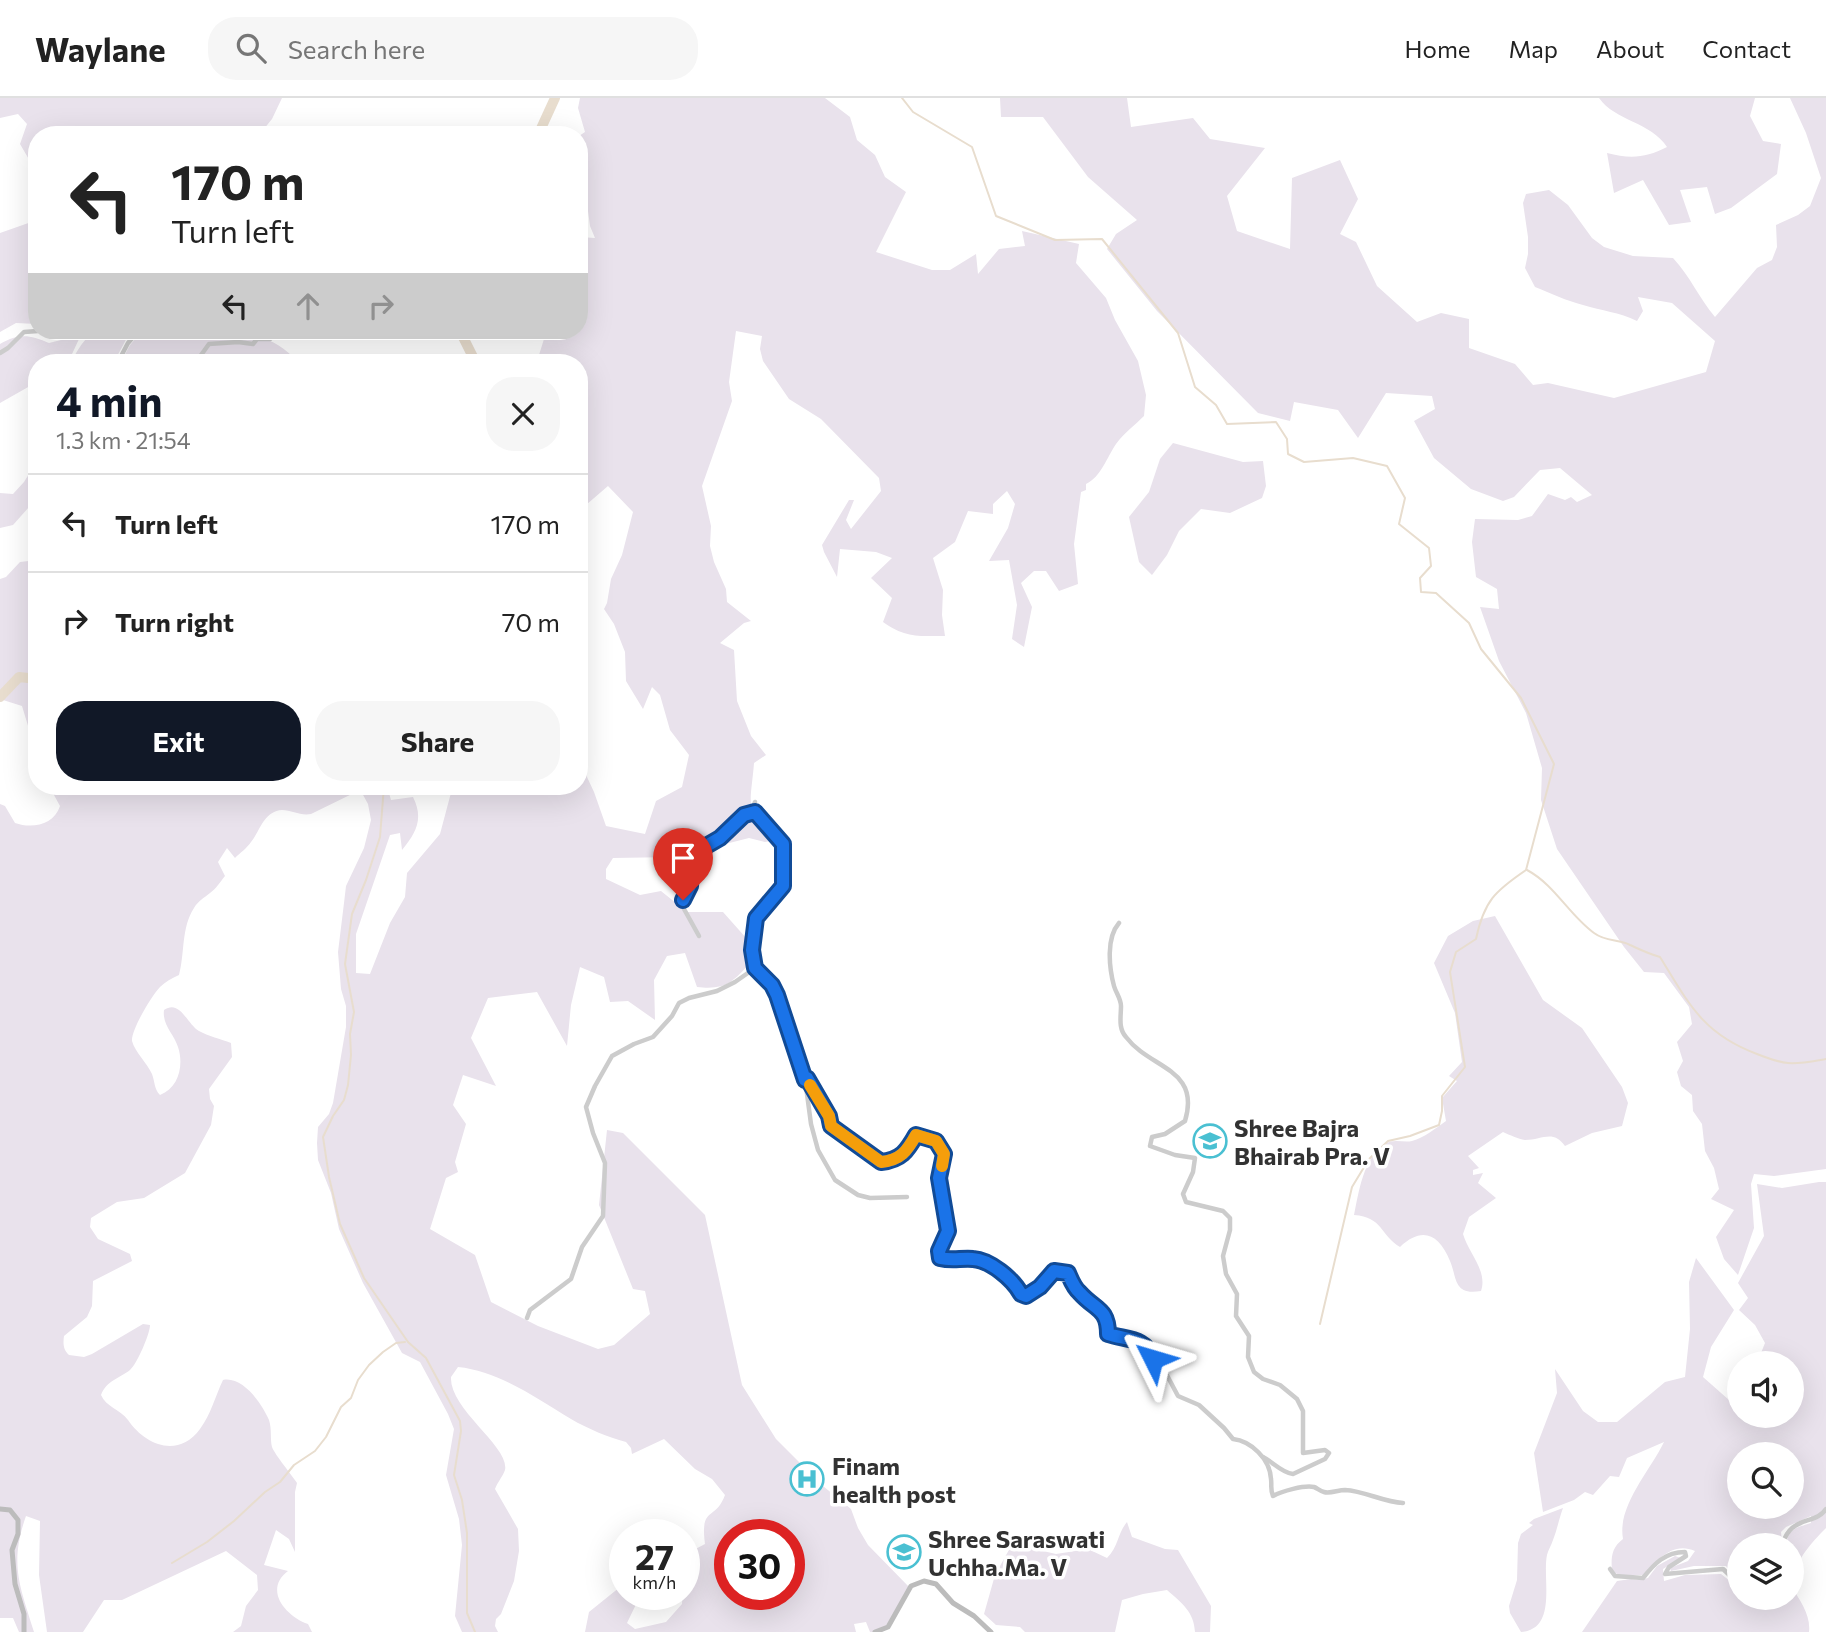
<!DOCTYPE html>
<meta charset="utf-8">
<style>
:root{--surface:#fff;--page:#f6f6f6;--text:#222;--muted:#767676;--line:#e0e0e0;--accent:#111827}
body{margin:0;font-family:Commissioner,sans-serif;background:var(--page);color:var(--text);height:100vh;display:flex;flex-direction:column;font-size:26px;white-space:nowrap}
*{box-sizing:border-box;margin:0}
p{font-size:23px;color:var(--muted)}
.icon{flex:none;width:38px;height:38px;fill:none;stroke:currentColor;stroke-width:2;stroke-linecap:round;stroke-linejoin:round}
.map{position:relative;flex:1;overflow:hidden}
.panel{position:absolute;left:28px;top:256px;width:560px;height:441px;display:flex;flex-direction:column;background:var(--surface);border-radius:28px;box-shadow:0 7px 28px #0002}
.panel>*{flex:none}
.top-card{position:absolute;left:28px;top:28px;width:560px;height:214px;border-radius:28px;box-shadow:0 7px 28px #0002;background:#fff;color:var(--text);overflow:hidden}
.buttons{position:absolute;left:1727px;top:1253px;display:grid;gap:14px}
.buttons a{display:grid;place-items:center;width:77px;height:77px;border-radius:50%;background:var(--surface);box-shadow:0 7px 28px #0002;font-size:35px}
.speed{position:absolute;left:609px;top:1421px;display:flex;gap:14px;font-size:35px;font-weight:700;text-align:center}
.speed>*{display:grid;place-content:center;width:91px;height:91px;border-radius:50%;background:var(--surface);box-shadow:0 7px 28px #0002;line-height:1}
.speed small{font-size:18px;font-weight:400}
.speed .limit{border:10px solid #d22;background:#fff;color:#111}
.pin{position:absolute;display:grid;place-items:center;width:60px;height:60px;color:#fff;margin:-72px -30px;border-radius:50% 50% 50% 0;rotate:-45deg;box-shadow:0 0 7px #0007}
.pin .icon{rotate:45deg}
.me{position:absolute;width:77px;margin:-38px;rotate:310deg;stroke-linejoin:round;filter:drop-shadow(0 0 5px #0008)}
.turn{display:flex;align-items:center;gap:24px;height:147px;padding:0 28px;font-size:32px}
.turn .icon{width:91px;height:91px;stroke-width:2.5}
.turn b{display:block;font-size:49px;line-height:60px}
.lanes{display:flex;align-items:center;height:66px;padding:0 28px;background:#0003;justify-content:center;gap:35px;direction:ltr}
.lanes .off{opacity:.35}
.round{display:grid;place-items:center;flex:none;width:74px;height:74px;border-radius:28px;background:var(--page)}
.headline{display:flex;align-items:center;justify-content:space-between;height:119px;padding:0 28px}
h1{font-size:42px;font-weight:700;line-height:52px;color:var(--accent)}
.cta{display:flex;gap:14px;margin-top:auto;padding:14px 28px}
.cta a{flex:1;height:80px;border-radius:28px;background:var(--accent);color:#fff;font-size:28px;font-weight:700;line-height:80px;text-align:center}
.cta a+a{background:var(--page);color:var(--text)}
ul{padding:0;list-style:none}
li{display:flex;align-items:center;gap:21px;height:98px;padding:0 28px;border-top:2px solid var(--line)}
li div{flex:1}
li b{display:block;font-size:26px}
li em{font-style:normal}
header{display:flex;align-items:center;gap:42px;box-sizing:border-box;height:98px;padding:0 35px;background:var(--surface);border-bottom:2px solid var(--line)}
header strong{font-size:33px}
nav{display:flex;gap:38px;margin-inline-start:auto;font-size:24px}
.search{width:490px;height:63px;background:var(--page);display:flex;align-items:center;gap:18px;box-sizing:border-box;padding:0 24px;border-radius:28px;color:var(--muted);font-size:26px}
.map>svg:first-child{display:block}
.green{fill:#e9e2ec;fill-rule:evenodd}
.lines{fill:none;stroke-linecap:round;stroke-linejoin:round}
.stream{stroke:#e8ddce;stroke-width:2}
.river{stroke:#e8ddce;stroke-width:10}
.street{stroke:#ccc;stroke-width:4.5}
.secondary{stroke:#bcbcbc;stroke-width:5}
.route-casing{stroke:#114b97;stroke-width:18}
.route{stroke:#1a73e8;stroke-width:12}
.slow{stroke:#f59e0b;stroke-width:12}
.labels{text-anchor:middle;dominant-baseline:central;stroke-width:7;stroke-linejoin:round;paint-order:stroke}
.poi-label{font-size:24px;font-weight:bold;fill:#323232;stroke:#fff;text-anchor:start}
</style>
<header>
<strong>Waylane</strong>
<div class="search"><svg class="icon" aria-label="search" viewBox="0 0 24 24"><circle cx="10" cy="10" r="6"/><path d="M15 15l6 6"/></svg>Search here</div>
<nav><a>Home</a><a>Map</a><a>About</a><a>Contact</a></nav>
</header>
<div class="map">
<svg width="1826" height="1534" viewBox="0 0 1826 1534">
<rect width="100%" height="100%" fill="#fff"/>
<g class="green">
<polygon points="0,0 282,0 272,21 259,37 37,37 37,71 34,70 20,46 27,26 18,16 0,20"/>
<path d="M580,0H825L850,19L857,42L875,57L885,79L906,94L876,154L932,172H950L976,156L978,176L999,151L1025,148L1022,133L1079,146L1076,165L1106,200L1115,222L1138,263L1146,297L1144,318C1135,327 1124,335 1116,346C1107,359 1101,379 1086,386V392L1081,394L1074,446L1078,486L1059,493L1046,473H1034L1021,485L1032,509L1024,549L1012,541L1017,507L1009,462L989,463L1008,430L1015,406L1007,393L993,406V416L968,413L955,444L933,460L943,492L942,517L945,538C919,538 905,540 883,524L892,500L871,480L892,460L876,454L840,451L837,479L824,454L822,447L849,402H854L846,422L851,431L881,393L879,380L821,321L789,301L763,263L760,251L762,238L736,233L729,284L732,303L702,388L711,428L710,448L714,464L726,491L727,504L751,523L744,525L720,545L734,552L737,603L751,638L766,657L754,665C751,705 742,715 777,742L765,744L749,740L674,759L613,760L606,771V781L640,797L661,793L687,814H723L747,841L749,866C732,885 725,892 697,889L685,855L667,858L654,882L655,922L628,903L610,904L604,879L580,869L571,907L567,948L537,894L488,900L471,940L496,988L463,977L453,1007L466,1026L455,1064L458,1074L446,1080L430,1131L475,1157L491,1204L538,1228L598,1251L614,1247L650,1216L645,1193L633,1191L599,1107L607,1032L623,1035L705,1117L742,1287L776,1341L823,1388L851,1411L858,1430L868,1447L910,1490L882,1534H870L866,1524L854,1526L856,1534H585L589,1514L625,1485V1496H641L627,1525L635,1531L666,1524L682,1506L684,1457L705,1446C700,1407 715,1424 725,1397L712,1381L695,1371L664,1341L632,1356L631,1350L626,1344C608,1339 588,1331 571,1321C537,1301 499,1273 458,1269L451,1279C449,1311 510,1349 505,1372C503,1378 497,1385 495,1391L518,1431L519,1453L514,1483L501,1516L496,1521L495,1528L498,1534H462L455,1518L462,1447L459,1421L446,1377L454,1331L448,1316L420,1264L402,1255L363,1185L339,1131L331,1095L318,1062L317,1045L318,1029L329,1016L333,1005L346,929V908L341,891L338,854L344,805L346,788L364,750L371,722L368,706L362,695L356,694L311,716C300,718 292,712 282,712C264,713 260,733 251,744C247,750 240,755 235,760L227,750L218,764L225,778C220,784 216,791 210,795C204,800 198,803 194,810C181,830 185,855 179,877C172,880 165,884 160,889C152,897 131,932 132,943C135,954 147,965 152,976C155,984 154,991 160,997C179,990 184,967 178,949C174,936 162,927 164,912C180,901 187,926 199,933C208,938 221,941 231,945L232,959L209,991L210,1001L214,1008L211,1027L185,1075L144,1100L117,1104L91,1120L90,1129L98,1141L130,1156L132,1163L93,1183L92,1208L87,1219L64,1238C63,1245 63,1252 69,1257L84,1259L92,1256L143,1226L150,1227C150,1236 137,1266 130,1272C120,1280 106,1283 101,1297C106,1309 120,1311 128,1322C145,1347 178,1361 200,1331C211,1316 215,1299 223,1282C243,1278 262,1306 269,1322C272,1331 270,1341 272,1349C275,1357 292,1377 297,1385L295,1394V1454L289,1441L276,1432L264,1467L288,1473C263,1492 286,1518 308,1526L312,1534H233L241,1528L246,1508L258,1492L257,1477L226,1453L122,1502H104L83,1534H47L39,1477L40,1423L26,1418C9,1466 20,1488 34,1534H19L13,1520H0V706L5,708L15,725C32,731 54,727 60,708L54,697L52,688H241L244,690L249,688H387L391,702L413,699C424,721 416,735 402,752L400,735L390,737L356,836V875L370,876L390,825L405,799L407,775L440,736L452,691L471,694L480,688H579V662L594,694L606,728L645,736L656,703L682,689L689,657L670,632L660,597L652,589L643,611L626,583L625,554L614,526L604,511L607,505L611,481L622,457L633,414L608,388L579,413V264H534L539,257L544,241L525,237L523,233H579V139L595,140L590,128L588,113L579,110V38L585,34L578,10ZM730,1437H789V1496H730Z"/>
<path d="M1000,0H1127L1131,29L1193,20L1210,41L1265,50L1227,98L1237,133L1290,151L1292,80L1340,62L1358,101L1340,136L1356,144L1377,188L1417,224L1441,215L1469,221V250L1515,266L1533,287L1548,285L1614,300L1706,274L1715,243L1672,205L1638,199L1643,213L1637,223C1619,214 1602,213 1583,207C1567,203 1550,195 1535,189L1525,170L1528,156V139L1523,105L1526,96L1549,92L1568,107L1592,140L1604,149L1633,158L1673,160C1690,178 1699,200 1715,219L1757,170L1772,162L1777,149L1776,127L1798,117L1810,108L1821,80L1806,35L1790,0H1826V1071L1774,1078L1754,1076L1751,1086L1754,1130L1738,1177L1724,1161L1716,1139L1734,1112L1711,1101L1719,1091L1714,1070L1705,1053L1702,1026L1693,1013L1692,997L1681,988L1677,974L1683,963L1677,944L1692,926L1689,909L1664,875L1644,874L1624,849L1557,751L1541,702L1542,670L1526,615L1499,563L1480,509L1499,511L1497,491L1476,479L1472,444L1475,421L1518,422L1532,418L1548,396L1565,402L1571,399L1577,404L1592,397L1560,370L1540,372L1514,399L1503,403L1471,391L1434,360L1414,323L1435,311L1432,298L1386,295L1358,340L1338,312L1294,304L1290,323L1258,315L1157,213L1107,151L1116,136L1137,122L1088,79L1043,19H1001Z"/>
<path d="M1599,0H1755L1750,18L1763,43L1781,46L1777,76L1731,110L1715,116L1707,89L1680,92L1691,124L1669,127L1643,82L1614,95L1607,55C1630,61 1646,60 1667,49C1651,24 1615,23 1599,0Z"/>
<polygon points="37,122 37,226 16,225 0,234 0,135"/>
<path d="M70,233H79V241L72,256L75,257C94,223 104,233 139,233L129,236L114,264H37V284L0,305V246C20,235 29,237 49,245L61,242Z"/>
<path d="M158,233H241L248,241C270,237 283,250 299,264H121L130,247L137,239L150,238Z"/>
<polygon points="1173,345 1243,364 1263,363 1266,388 1262,400 1230,415 1201,411 1179,433 1167,457 1152,477 1139,464 1129,419 1149,394 1160,361"/>
<polygon points="37,363 37,400 13,427 0,430 0,395 13,396 24,384"/>
<polygon points="37,462 37,641 29,631 22,608 3,602 0,603 0,481 6,479 20,464"/>
<path d="M1495,818L1543,902L1582,930L1622,989L1628,1005L1622,1028L1592,1035L1565,1048C1553,1031 1542,1042 1525,1042C1518,1041 1510,1037 1503,1034L1468,1058L1479,1070L1473,1072V1077L1483,1075L1478,1085L1496,1100L1469,1119L1463,1136C1468,1154 1488,1173 1481,1193C1453,1198 1457,1179 1450,1163C1439,1136 1422,1128 1400,1149C1380,1137 1383,1119 1354,1117C1359,1093 1363,1061 1385,1046C1394,1040 1403,1045 1412,1043C1424,1040 1436,1030 1446,1023L1442,1000L1457,983L1449,978L1462,964L1455,915L1434,865L1448,838L1473,823Z"/>
<path d="M1819,1084H1826V1430C1810,1446 1795,1463 1792,1485V1447H1786C1789,1430 1796,1430 1811,1425V1418L1786,1429L1781,1434L1782,1444L1778,1447H1740L1739,1483L1726,1468H1694L1671,1473L1670,1470L1688,1463L1695,1453C1672,1443 1657,1463 1643,1477H1620L1612,1474C1611,1460 1611,1450 1623,1441C1617,1408 1650,1373 1664,1344L1627,1360L1619,1379L1610,1378L1593,1397L1585,1394L1574,1402L1543,1414L1534,1355L1557,1295L1555,1271L1583,1313L1598,1324H1617L1665,1284L1685,1279L1690,1231L1689,1184L1696,1160L1734,1212L1711,1249L1703,1279L1729,1302L1739,1295L1740,1318H1792V1265H1757L1765,1245L1755,1227L1739,1212L1748,1200L1738,1185L1764,1138L1757,1086L1782,1090ZM1740,1356H1792V1409H1740Z"/>
<path d="M1563,1410C1559,1421 1557,1432 1553,1442C1551,1448 1548,1452 1547,1457C1542,1480 1558,1531 1521,1534L1510,1515L1509,1508L1517,1482L1518,1445L1521,1436L1533,1427L1529,1425L1534,1421Z"/>
<path d="M1127,1424L1132,1439L1165,1451L1178,1452L1211,1508L1210,1534H1195C1194,1514 1182,1505 1167,1492L1143,1496L1122,1502L1115,1534H1025L1020,1529L996,1527L984,1516L995,1477L1015,1441H1037L1043,1453L1056,1456L1088,1451L1107,1460C1119,1448 1117,1436 1127,1424Z"/>
<path d="M1675,1458L1681,1460L1663,1471L1664,1483L1685,1477L1721,1476L1739,1490L1740,1500H1792V1489C1800,1503 1811,1517 1809,1534H1582L1617,1483L1631,1481L1640,1482L1648,1480L1657,1468Z"/>
</g>
<g class="lines">
<g class="stream">
<path d="M902,0L913,14L972,49L996,118L1055,142L1102,141L1178,235L1195,289L1216,307L1227,326L1276,324L1287,341L1288,356L1304,364L1353,360L1387,368L1405,400L1399,426L1429,450L1431,468L1420,480L1421,494L1436,495L1469,525L1481,551L1521,600L1554,666L1526,772C1495,793 1484,803 1476,841L1456,854L1450,874L1465,969L1442,998V1013L1439,1027L1410,1038L1388,1043L1369,1061L1352,1089L1320,1226"/>
<polyline points="384,688 380,739 366,782 352,816 345,866 354,914 350,936 351,957 348,987 344,1002 333,1018 323,1039 329,1079 340,1126 364,1180 408,1244 426,1260 460,1323 461,1333 454,1377 462,1402 467,1435 467,1515 475,1534"/>
<path d="M1527,772C1555,787 1569,817 1594,835C1606,844 1618,841 1630,847C1641,852 1649,856 1660,859C1689,906 1703,936 1757,956C1767,960 1778,964 1788,965C1800,966 1814,963 1826,961"/>
<polyline points="172,1465 207,1444 234,1423 265,1394 280,1384 294,1367 315,1353 326,1339 341,1309 351,1300 358,1282 369,1267 383,1254 396,1245 405,1244"/>
</g>
<g class="river">
<polyline points="538,37 555,0"/>
<polyline points="460,233 473,259 469,264"/>
<polyline points="0,599 19,579 37,581"/>
</g>
<g class="street">
<polyline points="301,233 307,239 326,235 327,233"/>
<polyline points="0,255 8,250 24,234 38,233"/>
<polyline points="118,264 128,245 135,237 154,233"/>
<polyline points="196,264 209,246 238,244 253,246 257,241 270,241 279,233"/>
<polyline points="755,704 753,710 783,746 783,788 756,820 752,860 755,870 772,887 786,920 805,981 811,1026 818,1052 835,1082 858,1097 870,1100 907,1099"/>
<path d="M1119,825C1106,840 1109,869 1114,888C1116,895 1121,901 1121,908C1121,919 1118,930 1126,939C1150,971 1201,970 1185,1023L1165,1036L1152,1039L1150,1048L1175,1057L1195,1060L1193,1074L1183,1096L1186,1104L1223,1113L1230,1120V1132L1223,1158L1226,1176L1237,1196L1236,1218L1249,1238L1248,1259L1254,1274L1263,1281L1280,1287L1297,1301L1303,1313V1355L1325,1352L1329,1355L1325,1361L1293,1376C1282,1375 1273,1364 1263,1359"/>
<polyline points="699,838 684,811 683,802 690,788 692,765 701,751 720,740 744,717 755,714"/>
<path d="M805,981L807,980L829,1019L831,1028L881,1064C901,1062 907,1053 916,1037L936,1043L944,1056L939,1080L948,1134L939,1153L940,1160C952,1163 962,1160 973,1161C991,1162 1013,1181 1021,1196L1026,1198L1040,1189L1054,1173L1068,1175C1071,1182 1074,1190 1080,1195C1095,1212 1108,1210 1109,1236L1125,1238L1142,1245L1153,1261L1161,1266L1178,1298L1199,1307L1224,1330L1233,1341C1251,1343 1270,1361 1271,1381C1272,1388 1270,1391 1273,1398C1282,1393 1304,1387 1314,1389C1317,1390 1320,1393 1324,1394C1330,1396 1338,1392 1345,1392C1365,1393 1383,1404 1403,1405"/>
<polyline points="527,1220 530,1212 571,1181 582,1149 603,1118 605,1065 593,1035 586,1009 595,988 612,958 634,946 653,939 672,918 679,905 689,900 717,893 735,884 755,870"/>
<path d="M1781,1447C1786,1440 1786,1433 1795,1428C1805,1421 1819,1422 1826,1411"/>
<path d="M1610,1471L1615,1478L1643,1480C1654,1466 1665,1454 1685,1454L1686,1458L1669,1469L1665,1476L1723,1471L1740,1487"/>
</g>
<g class="secondary">
<polyline points="0,1411 10,1412 18,1422 18,1436 12,1452 15,1486 24,1516 24,1534"/>
<polyline points="875,1534 888,1529 911,1488 924,1483 936,1486 953,1505 974,1518 991,1534"/>
</g>
</g>
<g class="lines">
<defs>
<path id="route" d="M683,802L690,788L692,765L701,751L720,740L744,717L755,714L783,746V788L756,820L752,852L755,870L772,887L777,897L805,982L807,980L829,1018L831,1028L881,1064C901,1062 907,1053 916,1037L936,1043L944,1056L939,1080L948,1133L939,1153L940,1160C952,1163 961,1160 973,1161C990,1162 1013,1181 1021,1196L1026,1198L1040,1189L1054,1173L1068,1175C1071,1182 1074,1190 1080,1195C1095,1212 1108,1210 1108,1236C1126,1242 1146,1239 1153,1261"/>
</defs>
<use href="#route" class="route-casing"/>
<use href="#route" class="route"/>
<path class="slow" d="M810,987L829,1018L831,1028L881,1064C901,1062 907,1053 916,1037L936,1043L944,1056L942,1068"/>
</g>
<defs>
<symbol id="school-ring" viewBox="-11 -11 22 22"><circle r="9.5" fill="#fff" stroke="#4ac0d2" stroke-width="1.5"/><path d="M0-5L7-2L0 1L-7-2ZM-4 1L0 2.5L4 1V4Q0 6-4 4Z" fill="#4ac0d2"/></symbol>
<symbol id="hospital-ring" viewBox="-11 -11 22 22"><circle r="9.5" fill="#fff" stroke="#4ac0d2" stroke-width="1.5"/><path d="M-5-5h3v3.5h4V-5h3V5h-3V1.5h-4V5h-3Z" fill="#4ac0d2"/></symbol>
</defs>
<g fill-rule="evenodd">
<use href="#school-ring" x="1191" y="1024" width="38" height="38"/>
<use href="#hospital-ring" x="788" y="1362" width="38" height="38"/>
<use href="#school-ring" x="885" y="1435" width="38" height="38"/>
</g>
<g class="labels">
<g class="poi-label">
<text x="1234" y="1029">Shree Bajra<tspan x="1234" dy="28">Bhairab Pra. V</tspan></text>
<text x="832" y="1367">Finam<tspan x="832" dy="28">health post</tspan></text>
<text x="928" y="1440">Shree Saraswati<tspan x="928" dy="28">Uchha.Ma. V</tspan></text>
</g>
</g>
</svg>
<div class="buttons">
<a><svg class="icon" aria-label="sound" viewBox="0 0 24 24"><path d="M4 9h4l5-4v14l-5-4H4zM17 9q2 3 0 6"/></svg></a>
<a><svg class="icon" aria-label="search" viewBox="0 0 24 24"><circle cx="10" cy="10" r="6"/><path d="M15 15l6 6"/></svg></a>
<a><svg class="icon" aria-label="layers" viewBox="0 0 24 24"><path d="M12 4l9 5-9 5-9-5zM3 14l9 5 9-5"/></svg></a>
</div>
<div class="speed"><div>27<small>km/h</small></div><div class="limit">30</div></div>
<div class="pin" style="left:683px;top:802px;background:#d93025"><svg class="icon" aria-label="arrive" viewBox="0 0 24 24"><path d="M6 21V4h12l-3 4 3 4H6"/></svg></div>
<svg class="me" style="left:1153px;top:1261px" viewBox="-20 -20 40 40"><path d="M0-17L14 15 0 8-14 15z" fill="#1a73e8" stroke="#fff" stroke-width="4"/></svg>
<div class="top-card">
<div class="turn"><svg class="icon" aria-label="left" viewBox="0 0 24 24"><path d="M17 20v-9H6M10 6l-5 5 5 5"/></svg><div><b>170 m</b>Turn left</div></div>
<div class="lanes"><svg class="icon" aria-label="left" viewBox="0 0 24 24"><path d="M17 20v-9H6M10 6l-5 5 5 5"/></svg><svg class="icon off" aria-label="ahead" viewBox="0 0 24 24"><path d="M12 20V5M6 11l6-6 6 6"/></svg><svg class="icon off" aria-label="right" viewBox="0 0 24 24"><path d="M7 20v-9h11M14 6l5 5-5 5"/></svg></div>
</div>
<section class="panel">
<div class="headline"><div><h1>4 min</h1><p>1.3 km · 21:54</p></div><a class="round"><svg class="icon" aria-label="close" viewBox="0 0 24 24"><path d="M6 6l12 12M18 6L6 18"/></svg></a></div>
<ul>
<li><svg class="icon" aria-label="left" viewBox="0 0 24 24"><path d="M17 20v-9H6M10 6l-5 5 5 5"/></svg><div><b>Turn left</b></div><em>170 m</em></li>
<li><svg class="icon" aria-label="right" viewBox="0 0 24 24"><path d="M7 20v-9h11M14 6l5 5-5 5"/></svg><div><b>Turn right</b></div><em>70 m</em></li>
</ul>
<div class="cta"><a>Exit</a><a>Share</a></div>
</section>
</div>
